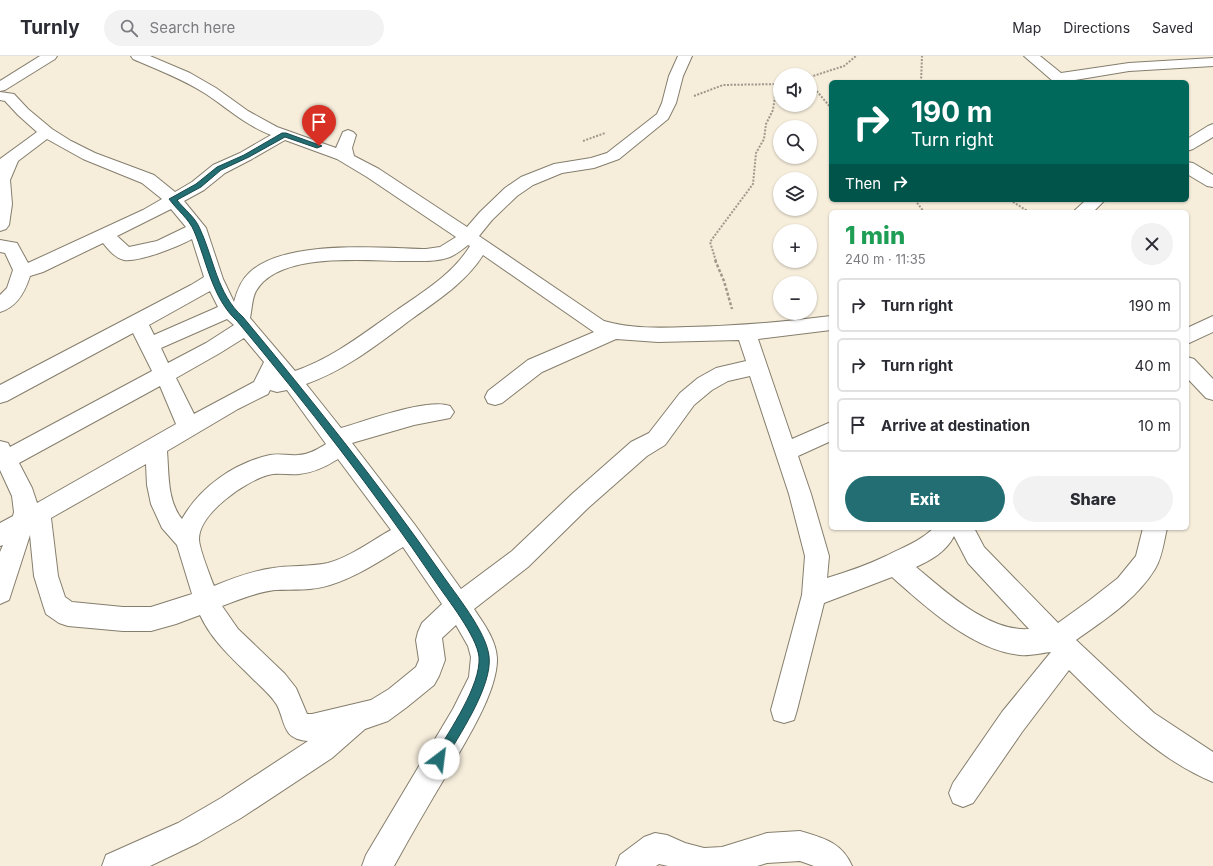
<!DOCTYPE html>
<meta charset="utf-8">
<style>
:root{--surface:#fff;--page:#f2f2f3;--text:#2b2b33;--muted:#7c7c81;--line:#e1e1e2;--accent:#236e72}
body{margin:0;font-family:Inter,sans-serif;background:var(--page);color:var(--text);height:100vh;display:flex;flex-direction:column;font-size:15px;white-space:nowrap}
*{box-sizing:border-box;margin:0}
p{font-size:13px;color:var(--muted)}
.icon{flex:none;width:22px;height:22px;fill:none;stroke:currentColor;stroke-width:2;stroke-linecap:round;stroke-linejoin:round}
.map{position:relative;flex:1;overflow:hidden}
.sheet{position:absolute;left:829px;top:154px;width:360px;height:320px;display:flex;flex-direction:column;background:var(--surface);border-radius:6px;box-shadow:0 1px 3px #0004}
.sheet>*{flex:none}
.top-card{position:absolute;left:829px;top:24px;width:360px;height:122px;border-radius:6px;box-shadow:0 1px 3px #0004;background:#00695c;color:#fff;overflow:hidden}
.controls{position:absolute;left:773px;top:12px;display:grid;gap:8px}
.controls a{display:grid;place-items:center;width:44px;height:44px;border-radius:50%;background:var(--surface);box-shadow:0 1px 3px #0004;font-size:20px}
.pin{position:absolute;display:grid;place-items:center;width:34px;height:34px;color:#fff;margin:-41px -17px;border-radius:50% 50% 50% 0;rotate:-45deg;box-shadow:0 0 4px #0007}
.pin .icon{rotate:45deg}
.me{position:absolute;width:44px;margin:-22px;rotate:30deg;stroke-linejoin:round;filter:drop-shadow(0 0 3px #0008)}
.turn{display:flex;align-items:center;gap:14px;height:84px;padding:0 16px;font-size:18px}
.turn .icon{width:52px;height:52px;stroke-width:2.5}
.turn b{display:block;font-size:28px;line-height:34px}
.then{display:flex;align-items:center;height:38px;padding:0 16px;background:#0003;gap:8px;font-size:15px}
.round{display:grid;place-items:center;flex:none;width:42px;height:42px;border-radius:21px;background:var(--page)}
.head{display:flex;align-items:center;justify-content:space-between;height:68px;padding:0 16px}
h1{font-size:24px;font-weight:800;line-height:30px;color:#1e9e55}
.primary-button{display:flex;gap:8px;margin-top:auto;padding:8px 16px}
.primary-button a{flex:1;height:46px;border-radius:24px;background:var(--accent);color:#fff;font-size:16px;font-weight:800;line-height:46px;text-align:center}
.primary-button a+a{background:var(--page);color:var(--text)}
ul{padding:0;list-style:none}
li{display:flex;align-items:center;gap:12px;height:54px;margin:0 8px 6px;padding:0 8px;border:2px solid var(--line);border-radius:6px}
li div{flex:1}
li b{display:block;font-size:15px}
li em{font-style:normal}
header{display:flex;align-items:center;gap:24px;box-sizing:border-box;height:56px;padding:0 20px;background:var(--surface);border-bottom:1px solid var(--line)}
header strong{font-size:19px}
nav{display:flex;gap:22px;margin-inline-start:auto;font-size:14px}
.search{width:280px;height:36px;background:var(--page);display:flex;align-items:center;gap:10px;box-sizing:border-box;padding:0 14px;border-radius:22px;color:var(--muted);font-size:15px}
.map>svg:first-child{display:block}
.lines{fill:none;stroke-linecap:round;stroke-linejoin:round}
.street-casing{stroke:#857e6d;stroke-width:2}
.path-far1{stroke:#9f988b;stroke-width:2;stroke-dasharray:2 1.5;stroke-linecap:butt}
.path{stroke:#9f988b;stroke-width:2.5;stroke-dasharray:3 2;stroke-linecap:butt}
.street{fill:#fff;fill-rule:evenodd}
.route{fill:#236e72;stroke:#17484a}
</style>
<header>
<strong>Turnly</strong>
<div class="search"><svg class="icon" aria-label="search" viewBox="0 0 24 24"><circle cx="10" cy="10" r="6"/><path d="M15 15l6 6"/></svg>Search here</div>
<nav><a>Map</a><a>Directions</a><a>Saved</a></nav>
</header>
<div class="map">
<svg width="1213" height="810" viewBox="0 0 1213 810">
<rect width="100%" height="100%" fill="#f6eddb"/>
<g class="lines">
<defs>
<g id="street">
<polygon points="40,0 57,0 55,3 5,34 0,35 0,25"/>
<path d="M131,0H150L190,17L216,32L248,55L277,71L336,92L343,76L348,74L353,76L356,79L352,92L354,100L379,113L467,171L480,156L505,132L521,121L554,108L591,102L607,97L657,58L662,47L669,20L678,0H692L683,20L676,47L668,63L619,103L594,112L562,117L533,129L517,140L492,164L479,180L604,265C631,273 661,272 688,271C736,270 784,266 831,260V274L758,283L792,383L831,366V385L798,400L811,438L829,500L827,522C847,516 867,509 886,500C903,491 919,486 934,472H974L984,491L1058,567L1090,544L1118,522L1136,500L1143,472H1167C1164,485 1162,502 1155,513C1136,544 1104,564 1076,584L1154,657L1213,696V726C1157,703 1112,656 1069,614L1022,676L973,747L963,751L953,747L949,737L953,727L1002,656L1051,596C1041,597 1030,600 1020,599C972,594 926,551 892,521L824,547L797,654L794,664L784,667L774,664L771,654L802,539L805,500L789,438L750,320L728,325L712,334L694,349L665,389L647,400L588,452L528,511L474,553C484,568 496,584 497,602C498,636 464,688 447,718C429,748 411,779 394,810H362L366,799L453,653L469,621L471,601L468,590L456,569L442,582L445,604L439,620L434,629L407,651L388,665L365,673L332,702L241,762L198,787L150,810H102L106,799L178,767L221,742L308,685C282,683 286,667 277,649C271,639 260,630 252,622C232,602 212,585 200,559L176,568L151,575H123L68,570L59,567L46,558L43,549L34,520L30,479L9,544L0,548V496L3,489L0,490V467L13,460L14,456L12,440L0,414V385L8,387L10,391L152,315L133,277L7,345L0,347V329L191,229L204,221L192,183C178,191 139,206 124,204C115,202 109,194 103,187L43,216L30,220C25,236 17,251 0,256V239L7,232L13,214L5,197L0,196V184L17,187L28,207L143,154L162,143L142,127L83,103L47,83L18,105L10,124L12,148L9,169L6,173L0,175V103L37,76L18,59L5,45L0,44V36L14,38L28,53L52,73L71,85L95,97L154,119L175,136L192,126L213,109L240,97L271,79C247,70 227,52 206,38C183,23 158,14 133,3ZM285,84L337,103L367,121L456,181L440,191L426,193C378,192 287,183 250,216C241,224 237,235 234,246L223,223L206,172L184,145L204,134L225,117L252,103ZM171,153L186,171L157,185L129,191L117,180ZM468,189L470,190C453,218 423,236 397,254C364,277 333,302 295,315L250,262C252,253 252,242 256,235C279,195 365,205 405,205C420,205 436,206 450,201C457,198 463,193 468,189ZM483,199L594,276L528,304L488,335L485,341L488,347L495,349L502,347L542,316L616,283L658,286L739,284L746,305L716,312L698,322L680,337L649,377L631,386L572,438L512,495L461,533L415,469L352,387L414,369L450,362L454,356L450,350C427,342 366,365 341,372L306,328C346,314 378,288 413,262C438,244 466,226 483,199ZM210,235L218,251L154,279L149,269ZM227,263L234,269L206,287L168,307L161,292ZM244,282L264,306L254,326L194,358L176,322L220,297ZM160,330L176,368L37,447L32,432L19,407ZM270,334L277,336L287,334L326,388C318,393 308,399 298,399C289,400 279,397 270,399C234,407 200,431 182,463C167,445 169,418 167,395L238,353L268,338ZM338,403L391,474C371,485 350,501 328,507C310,511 291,509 273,512C252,515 233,522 214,530C210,520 199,491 199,483C199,457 246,425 268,419C278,416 288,419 299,418C313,417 327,410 338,403ZM146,408L147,429L151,448L162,472L177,489L192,538L151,551H123L72,546L65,541L58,520L51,462ZM954,480L968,507L1029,573C988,576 945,535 916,511C931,504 946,496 954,480ZM403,491L442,548L422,567L418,576L416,584L419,604L416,611L389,633L371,644L312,658H307L296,632L285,618L238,573L222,550C238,544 257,536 275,534C293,533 312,535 330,529C356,521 380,505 403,491Z"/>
<polygon points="1024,0 1040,0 1061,17 1129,7 1213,2 1213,10 1129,15 1069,25 1070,26 1054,26"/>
<polygon points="1213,68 1213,81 1193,93 1187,95 1187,83 1208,70"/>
<polygon points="1187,106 1193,107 1213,119 1213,131 1207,130 1187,118"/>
<polygon points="1086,144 1105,144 1093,156 1073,156"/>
<polygon points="1213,260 1213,276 1187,288 1187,272"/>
<polygon points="1187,301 1194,303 1213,323 1213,344 1206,342 1187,322"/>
<path d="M800,775C823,782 842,786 852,810H814L800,805L767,807L757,810H668L659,808L656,810H616L620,799L644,781L655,777L667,779L685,787L704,792L722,791L767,777Z"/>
</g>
</defs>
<use href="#street" class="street-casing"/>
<g class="path-far1">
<polyline points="810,21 844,10 856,0"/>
<polyline points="921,26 922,0"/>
<polyline points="810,27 831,52"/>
<polyline points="694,40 723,29 780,28"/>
<polyline points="583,85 605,77"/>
<polyline points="915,144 924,156"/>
<polyline points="1010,144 1029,156"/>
<polyline points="716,205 710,186 753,128 756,97 764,83 766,68 773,54 775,40 780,34"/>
</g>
<polyline class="path" points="715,204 724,225 732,253"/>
<use href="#street" class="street"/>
</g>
<path class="route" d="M282,77H286L322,90L317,92L285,81L249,101L221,114L201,131L177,144C184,153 196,162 200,173C214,203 217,238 243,261C312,344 379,428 441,517C456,539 486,575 489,600C493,630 458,681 443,707L439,709L435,707L433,703L435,699C450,674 481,629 479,601C477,580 447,543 435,525C374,435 307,349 237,265C212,242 207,206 194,175C189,163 177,154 169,143L196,128L217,111L244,99Z"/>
</svg>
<div class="controls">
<a><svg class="icon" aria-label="sound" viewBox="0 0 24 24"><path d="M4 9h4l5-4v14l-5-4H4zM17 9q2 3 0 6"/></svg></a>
<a><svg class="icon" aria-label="search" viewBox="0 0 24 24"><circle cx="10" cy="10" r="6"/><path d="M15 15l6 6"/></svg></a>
<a><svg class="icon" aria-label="layers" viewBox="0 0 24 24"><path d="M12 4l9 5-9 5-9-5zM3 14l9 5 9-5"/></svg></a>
<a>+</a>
<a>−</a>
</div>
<div class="pin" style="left:319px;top:90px;background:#d93025"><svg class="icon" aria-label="arrive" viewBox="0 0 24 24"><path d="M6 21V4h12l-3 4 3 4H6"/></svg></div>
<svg class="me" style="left:439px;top:703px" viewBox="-20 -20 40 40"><circle r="19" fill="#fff"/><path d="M0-13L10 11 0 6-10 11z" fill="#236e72"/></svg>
<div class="top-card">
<div class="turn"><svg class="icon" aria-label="right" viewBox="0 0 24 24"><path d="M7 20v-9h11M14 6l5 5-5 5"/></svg><div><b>190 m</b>Turn right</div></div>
<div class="then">Then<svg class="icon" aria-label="right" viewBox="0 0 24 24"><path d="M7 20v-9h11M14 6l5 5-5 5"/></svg></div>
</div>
<section class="sheet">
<div class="head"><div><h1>1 min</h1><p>240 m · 11:35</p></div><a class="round"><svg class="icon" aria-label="close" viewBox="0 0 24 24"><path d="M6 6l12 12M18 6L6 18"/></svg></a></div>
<ul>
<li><svg class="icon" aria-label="right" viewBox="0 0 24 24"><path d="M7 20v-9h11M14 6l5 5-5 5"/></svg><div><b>Turn right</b></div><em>190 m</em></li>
<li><svg class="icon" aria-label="right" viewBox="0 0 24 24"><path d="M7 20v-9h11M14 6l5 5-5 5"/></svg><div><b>Turn right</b></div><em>40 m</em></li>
<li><svg class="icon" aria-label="arrive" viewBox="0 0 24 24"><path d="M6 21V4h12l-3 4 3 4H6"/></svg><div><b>Arrive at destination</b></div><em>10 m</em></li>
</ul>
<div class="primary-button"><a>Exit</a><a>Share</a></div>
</section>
</div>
